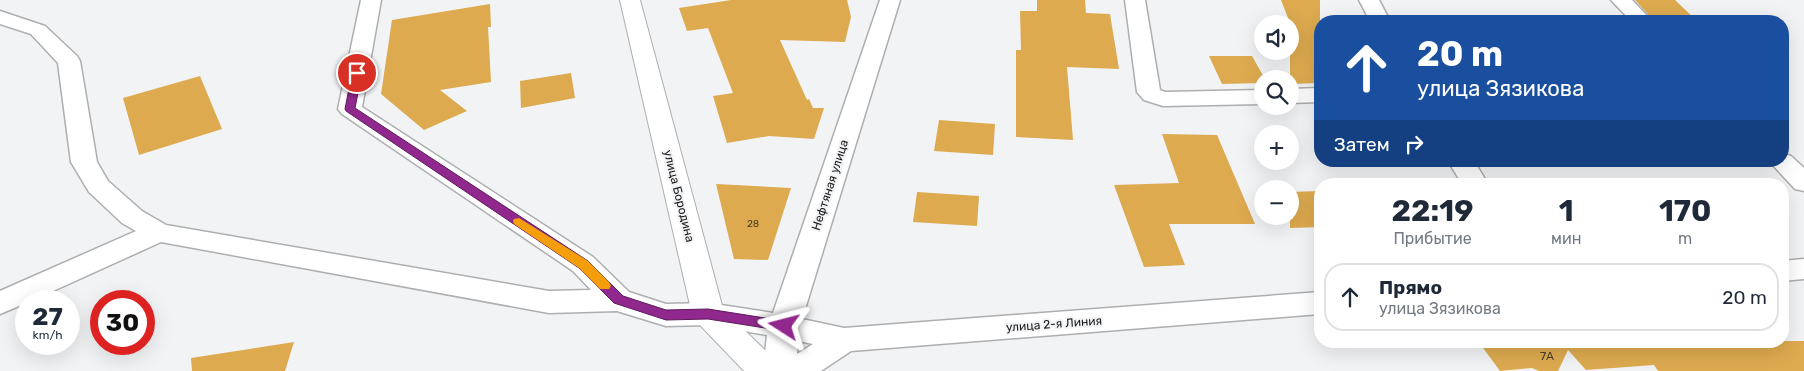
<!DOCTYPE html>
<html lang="ru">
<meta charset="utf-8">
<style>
:root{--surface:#fff;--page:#f2f2f3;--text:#1f2937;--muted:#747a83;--line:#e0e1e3}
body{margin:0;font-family:Rubik,sans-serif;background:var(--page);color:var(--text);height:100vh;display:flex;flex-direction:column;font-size:19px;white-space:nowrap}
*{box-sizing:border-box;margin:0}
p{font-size:16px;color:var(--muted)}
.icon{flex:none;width:28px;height:28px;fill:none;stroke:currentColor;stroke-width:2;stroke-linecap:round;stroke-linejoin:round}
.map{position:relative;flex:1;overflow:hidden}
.details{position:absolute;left:1314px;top:178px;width:475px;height:170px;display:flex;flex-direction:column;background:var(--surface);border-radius:20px;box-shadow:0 5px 20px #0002}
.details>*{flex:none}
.banner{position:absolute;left:1314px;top:15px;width:475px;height:152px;border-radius:20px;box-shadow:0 5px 20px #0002;background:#1a4fa0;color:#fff;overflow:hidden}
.tools{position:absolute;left:1254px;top:15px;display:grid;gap:10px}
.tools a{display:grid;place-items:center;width:45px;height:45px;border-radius:50%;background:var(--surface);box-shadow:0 5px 20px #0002;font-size:25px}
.speed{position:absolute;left:15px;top:290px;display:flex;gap:10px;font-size:25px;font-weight:700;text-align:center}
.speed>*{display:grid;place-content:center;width:65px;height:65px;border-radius:50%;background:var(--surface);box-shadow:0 5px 20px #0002;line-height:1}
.speed small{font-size:12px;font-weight:400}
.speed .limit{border:8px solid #d22;background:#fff;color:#111}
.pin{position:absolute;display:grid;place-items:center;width:42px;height:42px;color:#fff;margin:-21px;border:2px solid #fff;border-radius:50%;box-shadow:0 1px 5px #0007}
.me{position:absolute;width:55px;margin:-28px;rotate:279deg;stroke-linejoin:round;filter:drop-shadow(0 0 4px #0008)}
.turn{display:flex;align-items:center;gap:18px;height:105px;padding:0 20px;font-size:22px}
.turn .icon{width:65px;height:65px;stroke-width:2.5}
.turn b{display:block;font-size:35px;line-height:42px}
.then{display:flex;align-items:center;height:48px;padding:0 20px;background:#0003;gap:10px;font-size:19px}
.eta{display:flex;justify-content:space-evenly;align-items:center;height:85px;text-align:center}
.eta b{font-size:30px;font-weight:700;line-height:35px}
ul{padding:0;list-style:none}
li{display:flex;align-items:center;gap:15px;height:68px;margin:0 10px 8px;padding:0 10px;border:2px solid var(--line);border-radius:20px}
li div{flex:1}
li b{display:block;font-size:19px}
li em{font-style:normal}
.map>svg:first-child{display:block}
.building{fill:#ddaa4f}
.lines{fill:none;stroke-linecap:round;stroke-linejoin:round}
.street-casing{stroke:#adaeaf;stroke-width:3}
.secondary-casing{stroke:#adaeaf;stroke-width:2}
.street{fill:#fff;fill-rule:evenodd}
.secondary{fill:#fff;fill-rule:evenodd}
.route{fill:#91288d;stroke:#5e1a5c}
.slow{fill:#f59e0b}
.labels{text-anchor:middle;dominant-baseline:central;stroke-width:4;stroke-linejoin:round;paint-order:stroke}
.number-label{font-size:10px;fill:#4a3d27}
.street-label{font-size:12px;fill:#19191a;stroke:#f2f3f5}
.near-number-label{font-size:12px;fill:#4a3d27}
</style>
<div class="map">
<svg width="1804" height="371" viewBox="0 0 1804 371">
<rect width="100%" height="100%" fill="#f2f3f5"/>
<g class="building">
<polygon points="731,0 847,0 851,17 845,42 780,40 807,100 809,99 813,108 824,108 814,139 769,136 727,143 713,96 733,93 708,28 687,31 679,8"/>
<polygon points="1037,0 1085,0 1086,13 1110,14 1119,69 1067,67 1073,140 1016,137 1016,50 1021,50 1020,11 1037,11"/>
<polygon points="1281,0 1320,0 1320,83 1290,84 1290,23"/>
<polygon points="1635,0 1675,0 1697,21 1654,21"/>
<polygon points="490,4 491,27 488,27 491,82 440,90 467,111 424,130 381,94 392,20"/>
<polygon points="1209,56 1252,56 1265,79 1262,79 1262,83 1222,84"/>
<polygon points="571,73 575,98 521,108 520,81"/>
<polygon points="200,76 222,129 139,155 123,98"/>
<polygon points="939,120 995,124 993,155 934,151"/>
<polygon points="1162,134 1217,135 1255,224 1169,224 1185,265 1144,267 1114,185 1179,183"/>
<polygon points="716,184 791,188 768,260 734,259"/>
<polygon points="1320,191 1320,227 1290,228 1290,192"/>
<polygon points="917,192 979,196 977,226 913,222"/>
<polygon points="1478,341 1804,341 1804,371 1658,371 1654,365 1586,370 1568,350 1558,371 1539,371 1532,368 1500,371"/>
<polygon points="294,342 285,371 192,371 191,358"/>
</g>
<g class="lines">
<defs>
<g id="street">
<path d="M361,0H381L362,107L593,257L629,292L666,304L708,303L773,313L880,0H900L802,319L844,328L1320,292V314L851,351L821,371H763L767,335L708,325L666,326L617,311L549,313L161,242L31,301H26V303L0,314V291L136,231L122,223L89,192L71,162L58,63L31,34L0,24V11L45,26L77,56L80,61L97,162L108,181L142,211L166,225L549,291L591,290L573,271L342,114L338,109ZM798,341L813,344L797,354Z"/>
<polygon points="1125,0 1145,0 1160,90 1165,92 1262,90 1262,104 1163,106 1144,100 1137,92"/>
<polygon points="1359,0 1379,0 1390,21 1370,21"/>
<polygon points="1611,0 1632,0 1652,21 1631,21"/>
<polygon points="1320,88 1320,102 1290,103 1290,89"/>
<polygon points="1782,153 1791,156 1804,168 1804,191 1795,189 1769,161 1782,161"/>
<polygon points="1448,161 1474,161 1488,184 1462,184"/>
<polygon points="1804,259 1804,279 1782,281 1782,261"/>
</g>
<polygon id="secondary" points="620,0 640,0 723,309 777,362 782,371 744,371 697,322 692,314"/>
</defs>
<use href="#street" class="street-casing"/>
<use href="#secondary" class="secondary-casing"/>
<use href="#street" class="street"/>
<use href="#secondary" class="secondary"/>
</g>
<polygon class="route" points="357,70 362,73 355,108 588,261 623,296 666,310 708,309 784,321 789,323 791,326 789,329 784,331 708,319 666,320 614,303 579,268 346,111 345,109 352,73"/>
<polygon class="slow" points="519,218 588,261 609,282 611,286 609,289 600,289 579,268 514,224 513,221 514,219"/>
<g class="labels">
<g class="number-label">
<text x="753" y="224">28</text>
</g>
<g class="street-label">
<text transform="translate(830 185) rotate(-72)">Нефтяная улица</text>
<text transform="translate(679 196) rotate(76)">улица Бородина</text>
<text transform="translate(1054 324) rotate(-4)">улица 2-я Линия</text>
</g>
<g class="near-number-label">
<text x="1547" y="356">7А</text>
</g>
</g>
</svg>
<div class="tools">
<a><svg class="icon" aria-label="sound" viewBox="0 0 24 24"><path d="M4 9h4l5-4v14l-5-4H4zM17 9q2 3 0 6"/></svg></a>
<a><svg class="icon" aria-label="search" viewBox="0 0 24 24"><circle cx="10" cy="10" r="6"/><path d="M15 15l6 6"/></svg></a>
<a>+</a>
<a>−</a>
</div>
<div class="speed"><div>27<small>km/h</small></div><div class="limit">30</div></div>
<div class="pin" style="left:357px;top:73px;background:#d93025"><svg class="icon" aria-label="arrive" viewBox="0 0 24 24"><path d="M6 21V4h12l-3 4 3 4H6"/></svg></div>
<svg class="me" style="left:784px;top:326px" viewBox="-20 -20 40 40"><path d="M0-17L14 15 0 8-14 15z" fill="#91288d" stroke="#fff" stroke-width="4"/></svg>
<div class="banner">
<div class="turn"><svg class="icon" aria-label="ahead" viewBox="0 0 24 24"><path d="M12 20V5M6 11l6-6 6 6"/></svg><div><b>20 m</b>улица Зязикова</div></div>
<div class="then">Затем<svg class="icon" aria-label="right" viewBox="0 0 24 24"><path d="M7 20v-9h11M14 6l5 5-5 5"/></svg></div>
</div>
<section class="details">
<div class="eta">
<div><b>22:19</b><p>Прибытие</p></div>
<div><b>1</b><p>мин</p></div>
<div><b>170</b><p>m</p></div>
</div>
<ul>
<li><svg class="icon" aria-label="ahead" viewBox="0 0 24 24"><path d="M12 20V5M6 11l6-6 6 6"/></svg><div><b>Прямо</b><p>улица Зязикова</p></div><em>20 m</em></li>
</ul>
</section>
</div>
